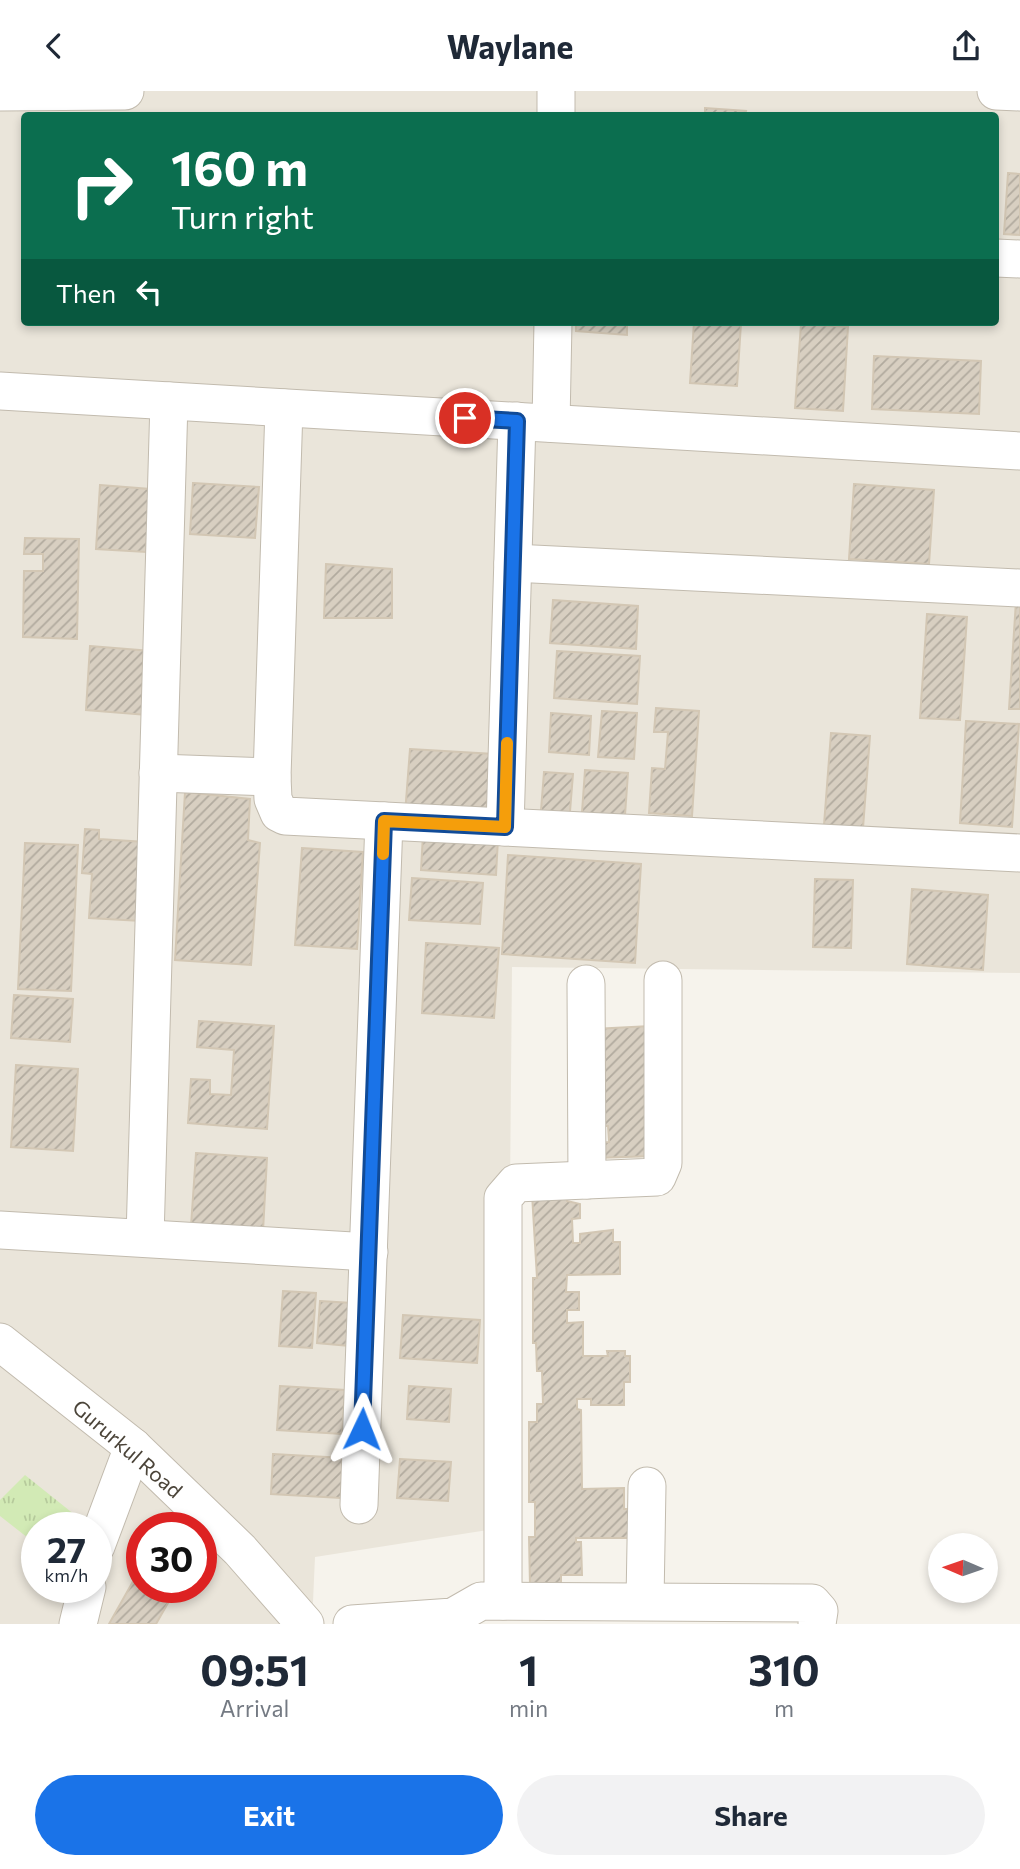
<!DOCTYPE html>
<style>
:root{--surface:#fff;--page:#f2f2f3;--text:#1f2937;--muted:#747a83;--accent:#1a73e8}
body{margin:0;font-family:Commissioner,sans-serif;background:var(--page);color:var(--text);height:100vh;display:flex;flex-direction:column;font-size:26px;white-space:nowrap}
*{box-sizing:border-box;margin:0}
p{font-size:23px;color:var(--muted)}
.icon{flex:none;width:38px;height:38px;fill:none;stroke:currentColor;stroke-width:2;stroke-linecap:round;stroke-linejoin:round}
.map{position:relative;height:1533px;overflow:hidden}
.side{display:flex;flex-direction:column;background:var(--surface);flex:1}
.side>*{flex:none}
.guide{position:absolute;left:21px;top:21px;width:978px;height:214px;border-radius:7px;box-shadow:0 4px 10px #0003;background:#0b6e4f;color:#fff;overflow:hidden}
.needle{width:46px;rotate:272deg}
.controls{position:absolute;left:928px;top:1442px;display:grid;gap:14px}
.controls a{display:grid;place-items:center;width:70px;height:70px;border-radius:50%;background:var(--surface);box-shadow:0 4px 10px #0003;font-size:35px}
.speed{position:absolute;left:21px;top:1421px;display:flex;gap:14px;font-size:35px;font-weight:700;text-align:center}
.speed>*{display:grid;place-content:center;width:91px;height:91px;border-radius:50%;background:var(--surface);box-shadow:0 4px 10px #0003;line-height:1}
.speed small{font-size:18px;font-weight:400}
.speed .limit{border:10px solid #d22;background:#fff;color:#111}
.pin{position:absolute;display:grid;place-items:center;width:60px;height:60px;color:#fff;margin:-30px;border:4px solid #fff;border-radius:50%;box-shadow:0 2px 7px #0007}
.me{position:absolute;width:77px;margin:-38px;rotate:2deg;stroke-linejoin:round;filter:drop-shadow(0 0 5px #0008)}
.turn{display:flex;align-items:center;gap:24px;height:147px;padding:0 35px;font-size:32px}
.turn .icon{width:91px;height:91px;stroke-width:2.5}
.turn b{display:block;font-size:49px;line-height:60px}
.then{display:flex;align-items:center;height:66px;padding:0 35px;background:#0003;gap:14px;font-size:26px}
.eta{display:flex;justify-content:space-evenly;align-items:center;height:119px;text-align:center}
.eta b{font-size:42px;font-weight:700;line-height:49px}
.cta{display:flex;gap:14px;margin-top:auto;padding:14px 35px}
.cta a{flex:1;height:80px;border-radius:42px;background:var(--accent);color:#fff;font-size:28px;font-weight:700;line-height:80px;text-align:center}
.cta a+a{background:var(--page);color:var(--text)}
header{display:flex;justify-content:space-between;align-items:center;height:91px;padding:0 35px;background:var(--surface);font-size:32px;font-weight:700}
.map>svg:first-child{display:block}
.residential{fill:#eae5da;fill-rule:evenodd}
.grass{fill:url(#grass-tufts)}
.building{fill:url(#building-hatch);stroke:#d3c7b4;stroke-width:2}
.lines{fill:none;stroke-linecap:round;stroke-linejoin:round}
.minor-casing{stroke:#c2bbae;stroke-width:39}
.minor{stroke:#fff;stroke-width:37}
.route-casing{stroke:#114b97;stroke-width:18}
.route{stroke:#1a73e8;stroke-width:12}
.slow{stroke:#f59e0b;stroke-width:12}
.labels{text-anchor:middle;dominant-baseline:central;stroke-width:5;stroke-linejoin:round;paint-order:stroke}
.street-label{font-size:21px;fill:#4b4439;stroke:#fff}
</style>
<header><svg class="icon" aria-label="back" viewBox="0 0 24 24"><path d="M15 5l-7 7 7 7"/></svg>Waylane<svg class="icon" aria-label="share" viewBox="0 0 24 24"><path d="M12 15V3M7 8l5-5 5 5M5 13v7h14v-7"/></svg></header>
<div class="map">
<svg width="1020" height="1533" viewBox="0 0 1020 1533">
<defs>
<pattern id="grass-tufts" width="24" height="20" patternUnits="userSpaceOnUse" patternTransform="scale(1.75)"><rect width="24" height="20" fill="#d2eab5"/><path d="M3 7l-1-3M5 7V3M7 7l1-3M15 17l-1-3M17 17v-4M19 17l1-3" fill="none" stroke="#b6ca9c"/></pattern>
<pattern id="building-hatch" width="6" height="6" patternUnits="userSpaceOnUse" patternTransform="scale(1.75)"><rect width="6" height="6" fill="#d8cfc1"/><path d="M-1 1l2-2M0 6l6-6M5 7l2-2" fill="none" stroke="#b1aa9e"/></pattern>
</defs>
<rect width="100%" height="100%" fill="#f6f3ec"/>
<path class="residential" d="M0,0H1020V882L512,876L507,1436L315,1466L312,1533H0ZM24,24H996V231H24ZM37,1437H96V1496H37ZM142,1437H201V1496H142Z"/>
<polygon class="grass" points="25,1384 85,1432 84,1437 37,1437 37,1454 0,1425 0,1409"/>
<g class="building">
<polygon points="705,17 746,20 745,24 705,24"/>
<polygon points="1008,82 1020,83 1020,144 1004,143"/>
<polygon points="576,231 627,231 627,244 576,240"/>
<polygon points="694,231 741,232 737,295 690,292"/>
<polygon points="801,233 848,236 843,320 795,317"/>
<polygon points="874,265 981,270 979,323 872,318"/>
<polygon points="193,392 259,396 255,447 190,443"/>
<polygon points="854,393 934,399 929,473 849,468"/>
<polygon points="100,394 150,398 146,461 96,458"/>
<polygon points="25,447 79,448 77,548 23,546 24,480 43,480 43,463 24,463"/>
<polygon points="326,473 392,478 392,527 324,527"/>
<polygon points="553,509 638,515 636,558 550,552"/>
<polygon points="1016,510 1020,511 1020,618 1009,618"/>
<polygon points="927,523 967,526 960,629 920,627"/>
<polygon points="90,555 151,560 147,624 86,619"/>
<polygon points="557,560 640,565 637,613 554,607"/>
<polygon points="656,617 699,620 692,725 649,722 652,677 665,678 668,641 654,641"/>
<polygon points="602,620 637,622 634,668 598,666"/>
<polygon points="551,622 591,625 589,664 549,661"/>
<polygon points="966,630 1019,633 1012,736 960,732"/>
<polygon points="831,642 870,645 863,737 824,734"/>
<polygon points="410,658 494,663 490,729 405,723"/>
<polygon points="585,679 628,682 624,738 581,735"/>
<polygon points="544,681 573,683 569,733 540,732"/>
<polygon points="185,701 250,708 248,749 260,752 251,874 175,869"/>
<polygon points="85,738 99,739 99,748 146,751 141,830 89,827 92,783 82,782"/>
<polygon points="423,743 498,748 496,784 421,779"/>
<polygon points="25,752 78,754 71,900 18,898"/>
<polygon points="302,757 363,761 357,858 295,854"/>
<polygon points="508,764 641,773 635,872 502,863"/>
<polygon points="412,787 483,792 480,833 409,829"/>
<polygon points="815,788 853,789 851,857 813,856"/>
<polygon points="912,798 988,804 983,879 907,873"/>
<polygon points="426,852 499,857 494,927 422,922"/>
<polygon points="14,904 73,908 70,951 11,947"/>
<polygon points="199,930 274,935 267,1038 188,1032 191,988 210,989 210,1003 231,1004 234,959 197,956"/>
<polygon points="650,935 655,1065 595,1067 595,1052 609,1051 608,1035 601,1035 599,980 605,980 605,964 594,938"/>
<polygon points="16,974 78,978 73,1060 11,1056"/>
<polygon points="196,1062 267,1067 263,1140 191,1135"/>
<polygon points="532,1103 567,1103 567,1110 580,1113 580,1127 572,1128 573,1152 580,1152 580,1143 613,1139 613,1151 620,1151 620,1183 567,1184 566,1201 579,1201 579,1219 567,1219 567,1232 583,1231 583,1265 608,1265 607,1260 625,1260 625,1265 630,1265 630,1291 624,1291 624,1314 591,1314 591,1308 577,1308 577,1318 581,1319 582,1398 624,1397 624,1418 629,1418 630,1447 576,1447 576,1451 581,1451 582,1484 561,1484 561,1494 530,1494 529,1446 535,1446 535,1411 529,1411 529,1331 537,1331 537,1313 543,1313 542,1280 537,1280 536,1252 533,1252 533,1187 537,1187"/>
<polygon points="283,1200 316,1202 312,1257 279,1255"/>
<polygon points="320,1210 352,1212 349,1255 317,1252"/>
<polygon points="403,1224 480,1229 477,1272 400,1267"/>
<polygon points="280,1295 345,1299 342,1343 277,1339"/>
<polygon points="409,1295 451,1298 449,1331 407,1328"/>
<polygon points="273,1363 344,1367 341,1407 271,1403"/>
<polygon points="400,1368 451,1371 448,1410 397,1407"/>
<polygon points="140,1478 142,1496 176,1498 156,1533 109,1533"/>
</g>
<g class="lines">
<defs>
<g id="minor">
<polyline points="996,0 1020,1"/>
<polyline points="0,1 125,0"/>
<polyline points="556,24 556,0"/>
<polyline points="996,167 1020,168"/>
<polyline points="0,300 1020,360"/>
<polyline points="284,317 272,686 273,708 279,722 285,725 1020,762"/>
<polyline points="551,332 553,231"/>
<polyline points="513,472 1020,497"/>
<polyline points="158,682 272,686"/>
<polyline points="505,736 517,330"/>
<polyline points="586,893 587,1089"/>
<polyline points="0,1139 369,1161"/>
<polyline points="145,1147 169,310"/>
<polyline points="0,1251 133,1356 240,1459 305,1533"/>
<polyline points="359,1414 384,730"/>
<polyline points="96,1455 133,1356"/>
<polyline points="503,1510 503,1107 516,1092 657,1086 663,1072 663,889"/>
<polyline points="645,1510 647,1395"/>
<polyline points="78,1533 87,1496"/>
<polyline points="352,1533 453,1526 481,1510 812,1512 819,1520 817,1533"/>
</g>
</defs>
<use href="#minor" class="minor-casing"/>
<use href="#minor" class="minor"/>
</g>
<g class="lines">
<defs>
<polyline id="route" points="362,1338 384,730 505,736 517,330 465,327"/>
</defs>
<use href="#route" class="route-casing"/>
<use href="#route" class="route"/>
<polyline class="slow" points="383,763 384,730 505,736 507,652"/>
</g>
<g class="labels">
<g class="street-label">
<text transform="translate(128 1357) rotate(41)">Gururkul Road</text>
</g>
</g>
</svg>
<div class="controls">
<a><svg class="needle" viewBox="-14 -14 28 28"><path d="M0-13l5 13h-10z" fill="#e53935"/><path d="M0 13l5-13h-10z" fill="#747a83"/></svg></a>
</div>
<div class="speed"><div>27<small>km/h</small></div><div class="limit">30</div></div>
<div class="pin" style="left:465px;top:327px;background:#d93025"><svg class="icon" aria-label="arrive" viewBox="0 0 24 24"><path d="M6 21V4h12l-3 4 3 4H6"/></svg></div>
<svg class="me" style="left:362px;top:1338px" viewBox="-20 -20 40 40"><path d="M0-17L14 15 0 8-14 15z" fill="#1a73e8" stroke="#fff" stroke-width="4"/></svg>
<div class="guide">
<div class="turn"><svg class="icon" aria-label="right" viewBox="0 0 24 24"><path d="M7 20v-9h11M14 6l5 5-5 5"/></svg><div><b>160 m</b>Turn right</div></div>
<div class="then">Then<svg class="icon" aria-label="left" viewBox="0 0 24 24"><path d="M17 20v-9H6M10 6l-5 5 5 5"/></svg></div>
</div>
</div>
<section class="side">
<div class="eta">
<div><b>09:51</b><p>Arrival</p></div>
<div><b>1</b><p>min</p></div>
<div><b>310</b><p>m</p></div>
</div>
<div class="cta"><a>Exit</a><a>Share</a></div>
</section>
